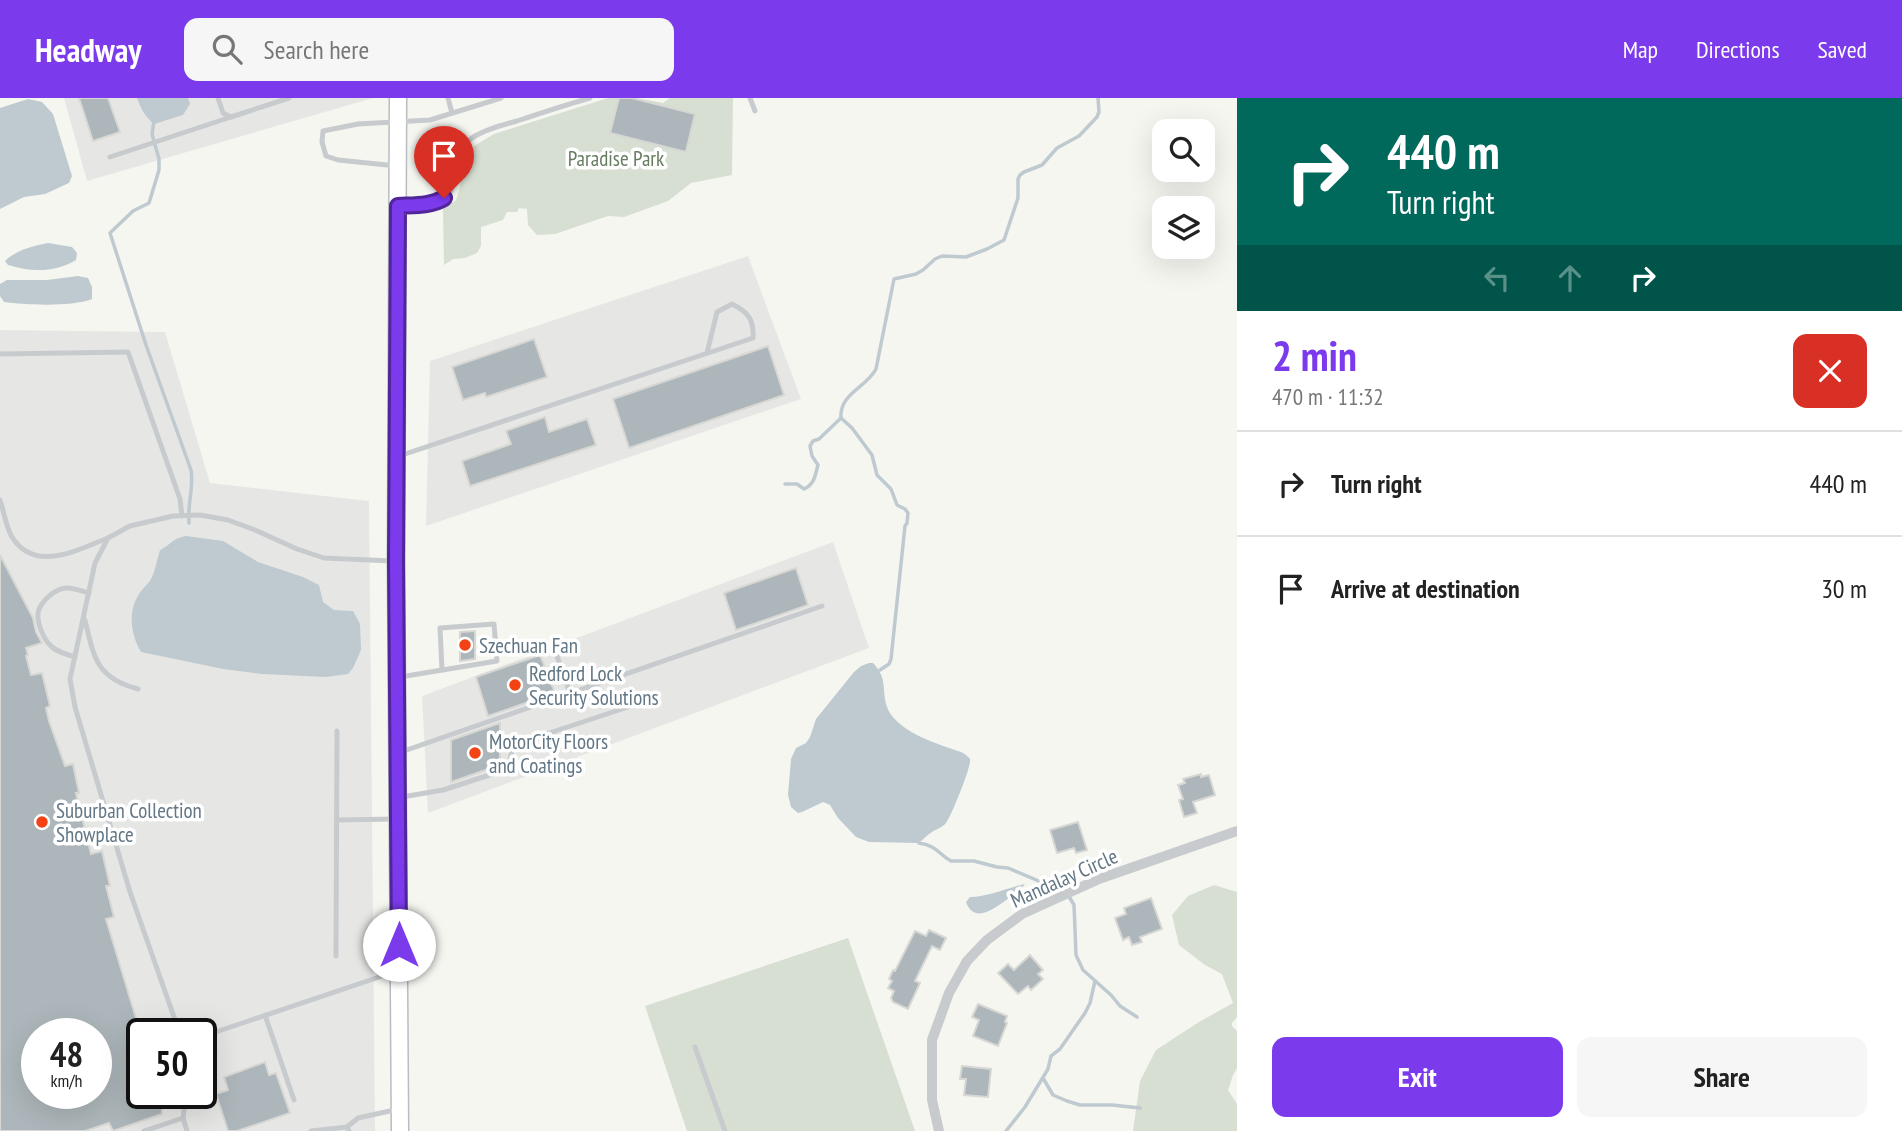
<!DOCTYPE html>
<meta charset="utf-8">
<style>
:root{--surface:#fff;--page:#f6f6f6;--text:#222;--muted:#767676;--line:#e0e0e0;--accent:#7c3aed}
body{margin:0;font-family:"PT Sans Narrow",sans-serif;background:var(--page);color:var(--text);height:100vh;display:flex;flex-direction:column;font-size:26px;white-space:nowrap}
*{box-sizing:border-box;margin:0}
p{font-size:23px;color:var(--muted)}
.icon{flex:none;width:38px;height:38px;fill:none;stroke:currentColor;stroke-width:2;stroke-linecap:round;stroke-linejoin:round}
.map{position:relative;flex:1;overflow:hidden}
.panel{display:flex;flex-direction:column;background:var(--surface);width:665px}
.panel>*{flex:none}
.hud{background:#00695c;color:#fff;overflow:hidden}
.fabs{position:absolute;left:1152px;top:21px;display:grid;gap:14px}
.fabs a{display:grid;place-items:center;width:63px;height:63px;border-radius:14px;background:var(--surface);box-shadow:0 7px 28px #0002;font-size:35px}
.speed{position:absolute;left:21px;top:920px;display:flex;gap:14px;font-size:35px;font-weight:700;text-align:center}
.speed>*{display:grid;place-content:center;width:91px;height:91px;border-radius:50%;background:var(--surface);box-shadow:0 7px 28px #0002;line-height:1}
.speed small{font-size:18px;font-weight:400}
.speed .limit{border:4px solid #111;border-radius:10px;background:#fff;color:#111}
.pin{position:absolute;display:grid;place-items:center;width:60px;height:60px;color:#fff;margin:-72px -30px;border-radius:50% 50% 50% 0;rotate:-45deg;box-shadow:0 0 7px #0007}
.pin .icon{rotate:45deg}
.me{position:absolute;width:77px;margin:-38px;rotate:0deg;stroke-linejoin:round;filter:drop-shadow(0 0 5px #0008)}
.turn{display:flex;align-items:center;gap:24px;height:147px;padding:0 35px;font-size:32px}
.turn .icon{width:91px;height:91px;stroke-width:2.5}
.turn b{display:block;font-size:49px;line-height:60px}
.lanes{display:flex;align-items:center;height:66px;padding:0 35px;background:#0003;justify-content:center;gap:35px;direction:ltr}
.lanes .off{opacity:.35}
.round{display:grid;place-items:center;flex:none;width:74px;height:74px;border-radius:14px;background:var(--page)}
.summary{display:flex;align-items:center;justify-content:space-between;height:119px;padding:0 35px}
h1{font-size:42px;font-weight:700;line-height:52px;color:var(--accent)}
.action{display:flex;gap:14px;margin-top:auto;padding:14px 35px}
.action a{flex:1;height:80px;border-radius:14px;background:var(--accent);color:#fff;font-size:28px;font-weight:700;line-height:80px;text-align:center}
.action a+a{background:var(--page);color:var(--text)}
ul{padding:0;list-style:none}
li{display:flex;align-items:center;gap:21px;height:105px;padding:0 35px;border-top:2px solid var(--line)}
li div{flex:1}
li b{display:block;font-size:26px}
li em{font-style:normal}
header{display:flex;align-items:center;gap:42px;box-sizing:border-box;height:98px;padding:0 35px;background:var(--accent);color:#fff}
header strong{font-size:33px}
nav{display:flex;gap:38px;margin-inline-start:auto;font-size:24px}
.search{width:490px;height:63px;background:var(--page);display:flex;align-items:center;gap:18px;box-sizing:border-box;padding:0 24px;border-radius:14px;color:var(--muted);font-size:26px}
main{display:flex;flex:1;min-height:0}
.map>svg:first-child{display:block}
.built{fill:#e6e7e5;fill-rule:evenodd}
.green{fill:#d7ded2}
.water{fill:#becacf}
.lines{fill:none;stroke-linecap:round;stroke-linejoin:round}
.stream{stroke:#becacf;stroke-width:3.5}
.building{fill:#adb6ba;stroke:#d7d7d4;stroke-width:2;fill-rule:evenodd}
.secondary-casing{stroke:#b7bdc1;stroke-width:19}
.service{stroke:#c8cbce;stroke-width:5}
.minor{stroke:#c8cbce;stroke-width:10}
.secondary{stroke:#fff;stroke-width:16}
.route-casing{stroke:#51269a;stroke-width:18}
.route{stroke:#7c3aed;stroke-width:12}
.poi-dot{fill:#f34214;stroke:#fff;stroke-width:2.5}
.labels{text-anchor:middle;dominant-baseline:central;stroke-width:7;stroke-linejoin:round;paint-order:stroke}
.park-label{font-size:21px;fill:#677c61;stroke:#fff}
.poi-label{font-size:21px;fill:#627685;stroke:#fff;text-anchor:start}
.street-label{font-size:21px;fill:#627685;stroke:#fff}
</style>
<header>
<strong>Headway</strong>
<div class="search"><svg class="icon" aria-label="search" viewBox="0 0 24 24"><circle cx="10" cy="10" r="6"/><path d="M15 15l6 6"/></svg>Search here</div>
<nav><a>Map</a><a>Directions</a><a>Saved</a></nav>
</header>
<main>
<div class="map">
<svg width="1237" height="1033" viewBox="0 0 1237 1033">
<rect width="100%" height="100%" fill="#f6f6f1"/>
<g class="built">
<polygon points="64,0 373,0 87,83"/>
<polygon points="748,158 801,301 426,428 430,263"/>
<path d="M0,232L165,234L210,385L369,403L375,1033H0ZM37,936H96V996H37ZM142,936H201V996H142Z"/>
<polygon points="833,444 869,550 428,715 422,598"/>
</g>
<g class="green">
<polygon points="608,0 636,0 663,5 670,0 733,0 732,77 691,85 668,103 624,119 608,118 555,136 537,137 528,127 527,111 519,110 517,114 507,114 503,122 481,129 481,148 477,155 465,160 453,161 444,167 443,111 456,102 460,89 463,65 474,48 494,36"/>
<polygon points="1214,787 1237,794 1237,919 1232,925 1232,928 1237,933 1237,970 1233,977 1228,992 1237,1006 1237,1033 1133,1033 1140,983 1156,952 1199,924 1233,905 1222,876 1205,867 1179,847 1172,817 1188,798"/>
<polygon points="848,840 915,1033 687,1033 645,908"/>
</g>
<g class="water">
<path d="M137,0H188L190,6L183,17L154,26C145,19 141,11 137,0Z"/>
<polygon points="28,1 42,4 53,16 72,78 69,85 45,96 24,99 0,111 0,10"/>
<path d="M48,145L72,149L77,155L76,162C55,175 30,174 8,167L5,163C16,152 33,148 48,145Z"/>
<path d="M78,178L88,180L92,189V201C72,209 26,207 4,204L0,198V186L7,182H47Z"/>
<path d="M186,438L223,443L258,464L303,479L319,487L323,504L334,512L353,513L360,526L361,552L353,570L348,576L326,579L262,576L223,571L141,554C130,535 127,510 142,492C146,487 150,484 152,479C156,470 157,461 160,452C172,446 171,441 186,438Z"/>
<path d="M869,565H873C887,580 882,588 886,606C893,633 938,646 961,654C965,656 968,658 970,661C972,667 951,719 946,725C942,730 936,731 932,734C927,737 923,742 918,745L869,744L856,739L838,720L830,707L823,704L802,714L798,715L791,709L788,697L791,661L796,650L806,645L810,639L816,621L854,574L861,568Z"/>
<path d="M1025,786L1021,791C1006,801 976,832 966,804L970,799C988,799 1007,790 1025,786Z"/>
</g>
<g class="lines">
<g class="stream">
<path d="M154,23L152,36L159,61V72L149,105L133,113L110,135L146,247L191,372C194,390 187,407 189,425"/>
<polyline points="841,320 852,330 872,357 877,377 891,391 897,407 905,411 908,415 907,425 905,428 891,561 889,566 880,572"/>
<path d="M785,386H797L804,391C815,386 815,377 818,367L812,358L810,348L813,343L819,341L841,320C839,296 866,290 876,271L894,181L916,176L923,172L935,161L942,158L966,159L987,151L1004,142L1018,100V81L1020,77L1024,74L1042,67L1057,50L1079,38L1097,19L1099,14L1098,0"/>
<path d="M919,745C938,748 938,756 951,763H974L997,769L1008,770L1067,795L1074,807L1076,857L1083,872L1111,897L1120,908L1137,919"/>
<polyline points="1043,980 1053,997 1067,1003 1080,1007 1112,1007 1140,1010"/>
<polyline points="1006,1033 1025,1009 1048,971 1051,958 1060,951 1085,915 1090,905 1095,883"/>
</g>
</g>
<g class="building">
<polygon points="79,0 108,0 120,34 93,43"/>
<polygon points="619,0 632,0 695,16 686,54 610,35"/>
<polygon points="534,241 547,279 486,299 485,295 463,302 452,269"/>
<polygon points="768,248 784,297 629,350 613,301"/>
<polygon points="545,319 549,334 587,321 596,347 470,388 462,363 511,346 506,333"/>
<path d="M0,457L33,520L36,534L42,545L26,550L28,557L26,558L31,577L42,575L50,608L46,610L49,623L65,668L73,666L79,695H76L91,756L102,753L110,788H106L114,819L106,821L142,940V996H159L162,1007V1016L113,1033L109,1025L85,1033H0ZM37,936H96V996H37Z"/>
<polygon points="796,470 808,507 736,532 724,495"/>
<polygon points="475,533 475,561 460,563 460,534"/>
<polygon points="540,557 555,595 488,618 476,579"/>
<polygon points="500,625 500,667 451,684 451,642"/>
<polygon points="1201,676 1201,679 1209,677 1215,697 1193,704 1197,715 1184,719 1179,702 1183,701 1178,687 1185,685 1183,681"/>
<polygon points="1078,724 1087,752 1076,755 1074,750 1057,755 1050,732"/>
<polygon points="1151,800 1162,831 1140,839 1142,844 1132,847 1129,839 1123,842 1115,820 1126,816 1124,810"/>
<polygon points="929,832 946,840 940,852 932,848 915,883 920,885 908,911 893,904 891,900 894,893 888,890 892,883 889,881 893,872 895,873 915,833 926,838"/>
<polygon points="1030,857 1043,872 1038,876 1043,881 1031,892 1028,888 1018,896 998,875 1008,866 1014,872"/>
<polygon points="978,906 1007,918 1005,924 1007,925 998,948 973,938 979,922 972,919"/>
<polygon points="265,964 269,977 276,975 290,1015 237,1033 228,1033 216,996 228,992 224,979"/>
<polygon points="962,968 991,971 988,999 964,997 966,981 960,981"/>
</g>
<g class="lines">
<defs>
<polyline id="secondary" points="398,0 396,464 400,1033"/>
</defs>
<use href="#secondary" class="secondary-casing"/>
<g class="service">
<polyline points="218,0 223,15 231,19 289,0"/>
<polyline points="448,0 452,15"/>
<polyline points="750,0 755,13"/>
<polyline points="110,59 231,19"/>
<polyline points="397,68 338,62 326,58 322,44 323,33 358,26 430,22 501,0"/>
<path d="M401,108C413,107 428,108 439,104C465,92 445,60 472,40C485,31 503,27 517,23C541,15 565,7 590,0"/>
<polyline points="0,256 128,254 180,401 182,418"/>
<path d="M399,358L753,240C754,221 748,214 732,206L717,214L707,255"/>
<path d="M0,402C4,414 6,429 12,439C35,476 79,451 108,440"/>
<path d="M85,522C94,561 97,580 138,591"/>
<polyline points="557,558 570,596"/>
<path d="M75,559C66,556 56,554 50,547C43,540 37,525 38,515C40,504 55,490 67,490C74,490 82,493 89,495"/>
<polyline points="400,579 497,563 494,526 440,530 442,572"/>
<polyline points="401,654 822,508"/>
<polyline points="402,699 443,692 508,671 513,647 634,607"/>
<polyline points="337,722 395,721"/>
<polyline points="336,858 337,633"/>
<polyline points="265,917 294,1002"/>
<polyline points="180,936 130,794 75,609 70,581 95,465 108,440 130,428 173,418 200,417 228,422 255,432 297,451 324,460 393,463"/>
<polyline points="201,939 397,873"/>
<polyline points="695,949 725,1033"/>
<polyline points="186,996 183,1020 187,1033"/>
<polyline points="144,1033 183,1020"/>
<polyline points="311,1033 347,1029"/>
<polyline points="349,1033 347,1029 358,1020 399,1011"/>
</g>
<polyline class="minor" points="939,1033 932,1002 932,942 949,895 967,863 987,842 1022,816 1099,781 1237,733"/>
<use href="#secondary" class="secondary"/>
</g>
<g class="lines">
<defs>
<path id="route" d="M399,847L396,464L398,108C414,107 431,108 444,100"/>
</defs>
<use href="#route" class="route-casing"/>
<use href="#route" class="route"/>
</g>
<g class="poi-dot">
<circle cx="465" cy="547" r="7"/>
<circle cx="515" cy="587" r="7"/>
<circle cx="475" cy="655" r="7"/>
<circle cx="42" cy="724" r="7"/>
</g>
<g class="labels">
<g class="park-label">
<text x="616" y="60">Paradise Park</text>
</g>
<g class="poi-label">
<text x="479" y="547">Szechuan Fan</text>
<text x="529" y="575">Redford Lock<tspan x="529" dy="24">Security Solutions</tspan></text>
<text x="489" y="643">MotorCity Floors<tspan x="489" dy="24">and Coatings</tspan></text>
<text x="56" y="712">Suburban Collection<tspan x="56" dy="24">Showplace</tspan></text>
</g>
<g class="street-label">
<text transform="translate(1064 780) rotate(-24)">Mandalay Circle</text>
</g>
</g>
</svg>
<div class="fabs">
<a><svg class="icon" aria-label="search" viewBox="0 0 24 24"><circle cx="10" cy="10" r="6"/><path d="M15 15l6 6"/></svg></a>
<a><svg class="icon" aria-label="layers" viewBox="0 0 24 24"><path d="M12 4l9 5-9 5-9-5zM3 14l9 5 9-5"/></svg></a>
</div>
<div class="speed"><div>48<small>km/h</small></div><div class="limit">50</div></div>
<div class="pin" style="left:444px;top:100px;background:#d93025"><svg class="icon" aria-label="arrive" viewBox="0 0 24 24"><path d="M6 21V4h12l-3 4 3 4H6"/></svg></div>
<svg class="me" style="left:399px;top:847px" viewBox="-20 -20 40 40"><circle r="19" fill="#fff"/><path d="M0-13L10 11 0 6-10 11z" fill="#7c3aed"/></svg>
</div>
<section class="panel">
<div class="hud">
<div class="turn"><svg class="icon" aria-label="right" viewBox="0 0 24 24"><path d="M7 20v-9h11M14 6l5 5-5 5"/></svg><div><b>440 m</b>Turn right</div></div>
<div class="lanes"><svg class="icon off" aria-label="left" viewBox="0 0 24 24"><path d="M17 20v-9H6M10 6l-5 5 5 5"/></svg><svg class="icon off" aria-label="ahead" viewBox="0 0 24 24"><path d="M12 20V5M6 11l6-6 6 6"/></svg><svg class="icon" aria-label="right" viewBox="0 0 24 24"><path d="M7 20v-9h11M14 6l5 5-5 5"/></svg></div>
</div>
<div class="summary"><div><h1>2 min</h1><p>470 m · 11:32</p></div><a class="round" style="background:#d93025;color:#fff"><svg class="icon" aria-label="close" viewBox="0 0 24 24"><path d="M6 6l12 12M18 6L6 18"/></svg></a></div>
<ul>
<li><svg class="icon" aria-label="right" viewBox="0 0 24 24"><path d="M7 20v-9h11M14 6l5 5-5 5"/></svg><div><b>Turn right</b></div><em>440 m</em></li>
<li><svg class="icon" aria-label="arrive" viewBox="0 0 24 24"><path d="M6 21V4h12l-3 4 3 4H6"/></svg><div><b>Arrive at destination</b></div><em>30 m</em></li>
</ul>
<div class="action"><a>Exit</a><a>Share</a></div>
</section>
</main>
